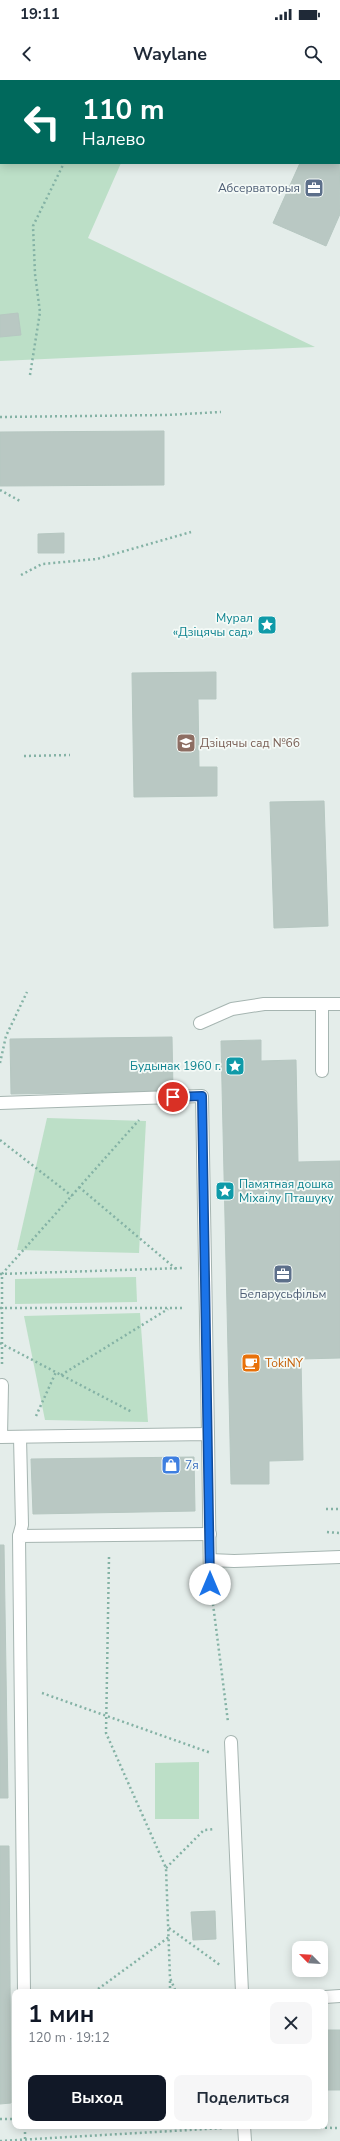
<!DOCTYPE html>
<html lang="ru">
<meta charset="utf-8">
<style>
:root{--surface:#fff;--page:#f6f6f7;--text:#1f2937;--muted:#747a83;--accent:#111827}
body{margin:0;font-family:"Nunito Sans",sans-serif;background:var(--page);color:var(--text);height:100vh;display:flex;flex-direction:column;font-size:15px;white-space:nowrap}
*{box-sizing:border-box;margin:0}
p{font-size:13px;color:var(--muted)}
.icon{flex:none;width:22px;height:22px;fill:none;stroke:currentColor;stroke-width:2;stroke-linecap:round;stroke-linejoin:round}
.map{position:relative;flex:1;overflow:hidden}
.details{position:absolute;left:12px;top:1909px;width:316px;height:140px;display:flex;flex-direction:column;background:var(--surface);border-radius:8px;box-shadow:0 2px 10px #0003}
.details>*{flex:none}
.guide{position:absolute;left:0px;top:0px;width:340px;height:84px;box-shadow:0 2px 10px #0003;background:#00695c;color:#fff;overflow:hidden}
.needle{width:26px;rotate:294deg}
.buttons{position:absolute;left:292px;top:1861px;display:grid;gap:8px}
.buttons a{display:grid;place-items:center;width:36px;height:36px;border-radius:8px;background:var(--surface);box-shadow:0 2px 10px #0003;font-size:20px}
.pin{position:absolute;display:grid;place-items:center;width:34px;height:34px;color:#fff;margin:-17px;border:2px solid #fff;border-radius:50%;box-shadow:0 1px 4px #0007}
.me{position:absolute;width:44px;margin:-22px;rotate:0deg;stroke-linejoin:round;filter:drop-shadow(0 0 3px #0008)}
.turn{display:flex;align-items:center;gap:14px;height:84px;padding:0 16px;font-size:18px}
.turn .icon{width:52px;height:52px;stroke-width:2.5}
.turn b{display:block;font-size:28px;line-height:34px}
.round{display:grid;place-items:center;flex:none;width:42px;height:42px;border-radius:8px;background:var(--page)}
.overview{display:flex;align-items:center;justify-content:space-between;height:68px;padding:0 16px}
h1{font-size:24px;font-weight:700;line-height:30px;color:var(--accent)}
.button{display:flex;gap:8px;margin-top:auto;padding:8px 16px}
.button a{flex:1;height:46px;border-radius:8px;background:var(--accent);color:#fff;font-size:16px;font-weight:700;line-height:46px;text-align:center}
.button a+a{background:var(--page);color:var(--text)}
.status{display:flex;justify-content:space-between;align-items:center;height:28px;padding:0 20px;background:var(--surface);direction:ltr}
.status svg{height:11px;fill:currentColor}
header{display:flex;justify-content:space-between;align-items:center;height:52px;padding:0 16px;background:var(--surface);font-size:18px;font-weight:700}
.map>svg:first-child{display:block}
.green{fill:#bcdfc7}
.building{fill:#b9c8c3;stroke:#b6c7c1}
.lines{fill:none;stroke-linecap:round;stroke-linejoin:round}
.service-casing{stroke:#a6b5b1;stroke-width:14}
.path{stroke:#84b2a5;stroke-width:2.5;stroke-dasharray:2 3;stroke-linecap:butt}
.service{stroke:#fff;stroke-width:12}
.route-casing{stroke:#114b97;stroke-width:10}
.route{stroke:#1a73e8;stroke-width:7}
.labels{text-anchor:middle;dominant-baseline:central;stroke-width:3.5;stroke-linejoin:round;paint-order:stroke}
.service-label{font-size:12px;fill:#4e5e75;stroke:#f4faf7;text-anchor:end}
.culture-label{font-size:12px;fill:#0d838f;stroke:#f4faf7;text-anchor:end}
.education-label{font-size:12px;fill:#785e54;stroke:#f4faf7;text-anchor:start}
.food-label{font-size:12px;fill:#c56008;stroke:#f4faf7;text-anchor:start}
.shop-label{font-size:12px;fill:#366cbe;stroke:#f4faf7;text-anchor:start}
</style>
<div class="status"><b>19:11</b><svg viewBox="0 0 49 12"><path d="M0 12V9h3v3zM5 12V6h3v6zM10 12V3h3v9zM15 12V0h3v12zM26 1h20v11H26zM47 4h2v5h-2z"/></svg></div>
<header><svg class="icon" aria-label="back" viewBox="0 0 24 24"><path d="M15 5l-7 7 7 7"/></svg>Waylane<svg class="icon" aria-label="search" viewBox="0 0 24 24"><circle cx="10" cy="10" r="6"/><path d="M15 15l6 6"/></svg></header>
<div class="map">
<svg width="340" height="2061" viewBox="0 0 340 2061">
<rect width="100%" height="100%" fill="#e4edea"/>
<g class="green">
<polygon points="0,0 159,0 1,1 1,83 121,83 88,158 315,267 0,281"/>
<polygon points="47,1038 146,1041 139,1173 17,1170"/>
<polygon points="136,1197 137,1222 15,1224 15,1199"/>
<polygon points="140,1233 148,1342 45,1340 24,1236"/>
<polygon points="199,1682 199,1739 155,1739 155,1683"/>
</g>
<g class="building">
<polygon points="339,60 340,134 326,166 273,143 300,83 339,83"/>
<polygon points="18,233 21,255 0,257 0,235"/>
<polygon points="164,351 164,405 0,406 0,352"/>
<polygon points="64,453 64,473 38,473 38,454"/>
<polygon points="216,592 216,619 198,619 199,687 217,687 217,716 134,717 132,593"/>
<polygon points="324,721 328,846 274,848 270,722"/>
<polygon points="172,957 173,1011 11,1014 10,959"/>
<polygon points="261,960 261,981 296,980 298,1082 340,1081 340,1278 301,1279 303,1380 269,1381 269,1404 231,1404 221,961"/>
<polygon points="194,1377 195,1431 33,1434 31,1379"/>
<polygon points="0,1465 4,1465 8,1718 0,1718"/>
<polygon points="0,1766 9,1766 11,2023 0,2024"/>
<polygon points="215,1831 216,1859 193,1860 191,1832"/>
<rect x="325" y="1950" width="15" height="60"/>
</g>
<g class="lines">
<defs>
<g id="service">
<polyline points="200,943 232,929 264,924 340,924"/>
<polyline points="322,991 322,925"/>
<polyline points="0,1023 202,1016 208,1354"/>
<polyline points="0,1357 208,1354 210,1504"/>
<polyline points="1,1357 2,1305"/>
<polyline points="19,1456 22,1445 20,1357"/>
<polyline points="210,1480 234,1481 340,1477"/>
<polyline points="231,1662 242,1912"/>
<polyline points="24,1912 19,1456 210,1454"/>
<polyline points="325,1917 340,1916"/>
<polyline points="244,2046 245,2061"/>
</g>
</defs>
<use href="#service" class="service-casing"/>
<g class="path">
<polyline points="103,1 104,0"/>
<polyline points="30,295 40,232 35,194 33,146 64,83"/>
<polyline points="0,337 166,335 221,332"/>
<polyline points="0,410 20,421"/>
<polyline points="21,495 42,484 97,479 191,452"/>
<polyline points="24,676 70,675"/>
<polyline points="0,983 6,956 27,912"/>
<polyline points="0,1060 72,1116"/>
<polyline points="79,1107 176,1189"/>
<polyline points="0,1194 183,1188"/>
<polyline points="0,1228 185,1228"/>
<polyline points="0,1263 132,1332"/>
<polyline points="2,1284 2,1194 139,1040"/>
<polyline points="61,1295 168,1229"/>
<polyline points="36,1336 56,1292"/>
<polyline points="326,1429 340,1429"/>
<polyline points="327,1452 340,1453"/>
<polyline points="109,1477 106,1653 166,1788 170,1898 176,1912"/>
<polyline points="213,1524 228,1642"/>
<polyline points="42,1613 211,1673"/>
<polyline points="166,1788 204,1750 215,1749"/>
<polyline points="169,1848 220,1885"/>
<polyline points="170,1901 170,1912"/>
<polyline points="94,1912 169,1857"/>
<polyline points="0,2039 15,2039"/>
<polyline points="265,2047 340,2048"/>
<polyline points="25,2059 25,2046"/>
<polyline points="0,2061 224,2048"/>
</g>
<use href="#service" class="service"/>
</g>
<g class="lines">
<defs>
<polyline id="route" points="173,1017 202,1016 210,1504"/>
</defs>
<use href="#route" class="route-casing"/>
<use href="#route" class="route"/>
</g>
<defs>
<symbol id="office-square" viewBox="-11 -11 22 22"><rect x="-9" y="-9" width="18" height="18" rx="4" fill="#5c6f8a" stroke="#f4faf7"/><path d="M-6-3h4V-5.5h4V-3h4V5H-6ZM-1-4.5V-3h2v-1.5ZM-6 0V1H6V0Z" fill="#fff"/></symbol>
<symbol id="sight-square" viewBox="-11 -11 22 22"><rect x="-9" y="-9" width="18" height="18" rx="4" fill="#0f9aa8" stroke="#f4faf7"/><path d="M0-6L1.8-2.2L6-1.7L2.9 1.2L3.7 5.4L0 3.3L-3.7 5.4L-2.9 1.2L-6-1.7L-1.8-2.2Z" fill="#fff"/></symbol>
<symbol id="school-square" viewBox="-11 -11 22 22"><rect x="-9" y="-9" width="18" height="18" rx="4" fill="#8d6e63" stroke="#f4faf7"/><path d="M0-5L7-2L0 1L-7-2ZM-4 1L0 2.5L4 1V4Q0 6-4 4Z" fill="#fff"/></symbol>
<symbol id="cafe-square" viewBox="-11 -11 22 22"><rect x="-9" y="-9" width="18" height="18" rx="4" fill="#e8710a" stroke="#f4faf7"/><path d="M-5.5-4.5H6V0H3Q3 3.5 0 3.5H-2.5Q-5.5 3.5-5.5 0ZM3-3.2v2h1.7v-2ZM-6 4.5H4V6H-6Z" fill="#fff"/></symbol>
<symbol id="shop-square" viewBox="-11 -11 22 22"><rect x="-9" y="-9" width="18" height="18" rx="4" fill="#3f7fe0" stroke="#f4faf7"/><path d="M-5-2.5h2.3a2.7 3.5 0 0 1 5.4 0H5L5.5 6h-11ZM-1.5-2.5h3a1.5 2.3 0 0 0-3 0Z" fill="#fff"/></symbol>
</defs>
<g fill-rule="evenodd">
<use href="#office-square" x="303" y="97" width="22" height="22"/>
<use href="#sight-square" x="256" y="534" width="22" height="22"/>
<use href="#school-square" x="175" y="652" width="22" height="22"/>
<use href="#sight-square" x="224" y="975" width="22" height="22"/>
<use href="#sight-square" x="214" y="1100" width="22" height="22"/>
<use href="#office-square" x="272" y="1183" width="22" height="22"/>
<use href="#cafe-square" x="240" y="1272" width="22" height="22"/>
<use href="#shop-square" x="160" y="1374" width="22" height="22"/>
</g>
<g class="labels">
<g class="service-label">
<text x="300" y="108">Абсерваторыя</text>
<text x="283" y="1214" text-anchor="middle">Беларусьфільм</text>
</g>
<g class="culture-label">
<text x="253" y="538">Мурал<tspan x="253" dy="14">«Дзіцячы сад»</tspan></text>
<text x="221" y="986">Будынак 1960 г.</text>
<text x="239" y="1104" text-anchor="start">Памятная дошка<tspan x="239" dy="14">Міхаілу Пташуку</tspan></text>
</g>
<g class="education-label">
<text x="200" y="663">Дзіцячы сад №66</text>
</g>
<g class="food-label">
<text x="265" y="1283">TokiNY</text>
</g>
<g class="shop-label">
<text x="185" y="1385">7я</text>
</g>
</g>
</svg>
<div class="buttons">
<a><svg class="needle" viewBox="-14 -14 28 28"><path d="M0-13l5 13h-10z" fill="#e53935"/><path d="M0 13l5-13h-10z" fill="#747a83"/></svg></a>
</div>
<div class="pin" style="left:173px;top:1017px;background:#d93025"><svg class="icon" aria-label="arrive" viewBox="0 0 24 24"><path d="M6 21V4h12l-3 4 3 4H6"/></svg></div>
<svg class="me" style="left:210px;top:1504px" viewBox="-20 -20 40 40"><circle r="19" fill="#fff"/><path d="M0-13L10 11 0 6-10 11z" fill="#1a73e8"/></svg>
<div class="guide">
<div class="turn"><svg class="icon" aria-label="left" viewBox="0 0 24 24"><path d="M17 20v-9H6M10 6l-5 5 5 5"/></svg><div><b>110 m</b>Налево</div></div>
</div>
<section class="details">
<div class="overview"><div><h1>1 мин</h1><p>120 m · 19:12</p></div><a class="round"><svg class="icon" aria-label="close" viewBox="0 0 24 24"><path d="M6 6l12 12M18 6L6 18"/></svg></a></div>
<div class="button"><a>Выход</a><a>Поделиться</a></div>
</section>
</div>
